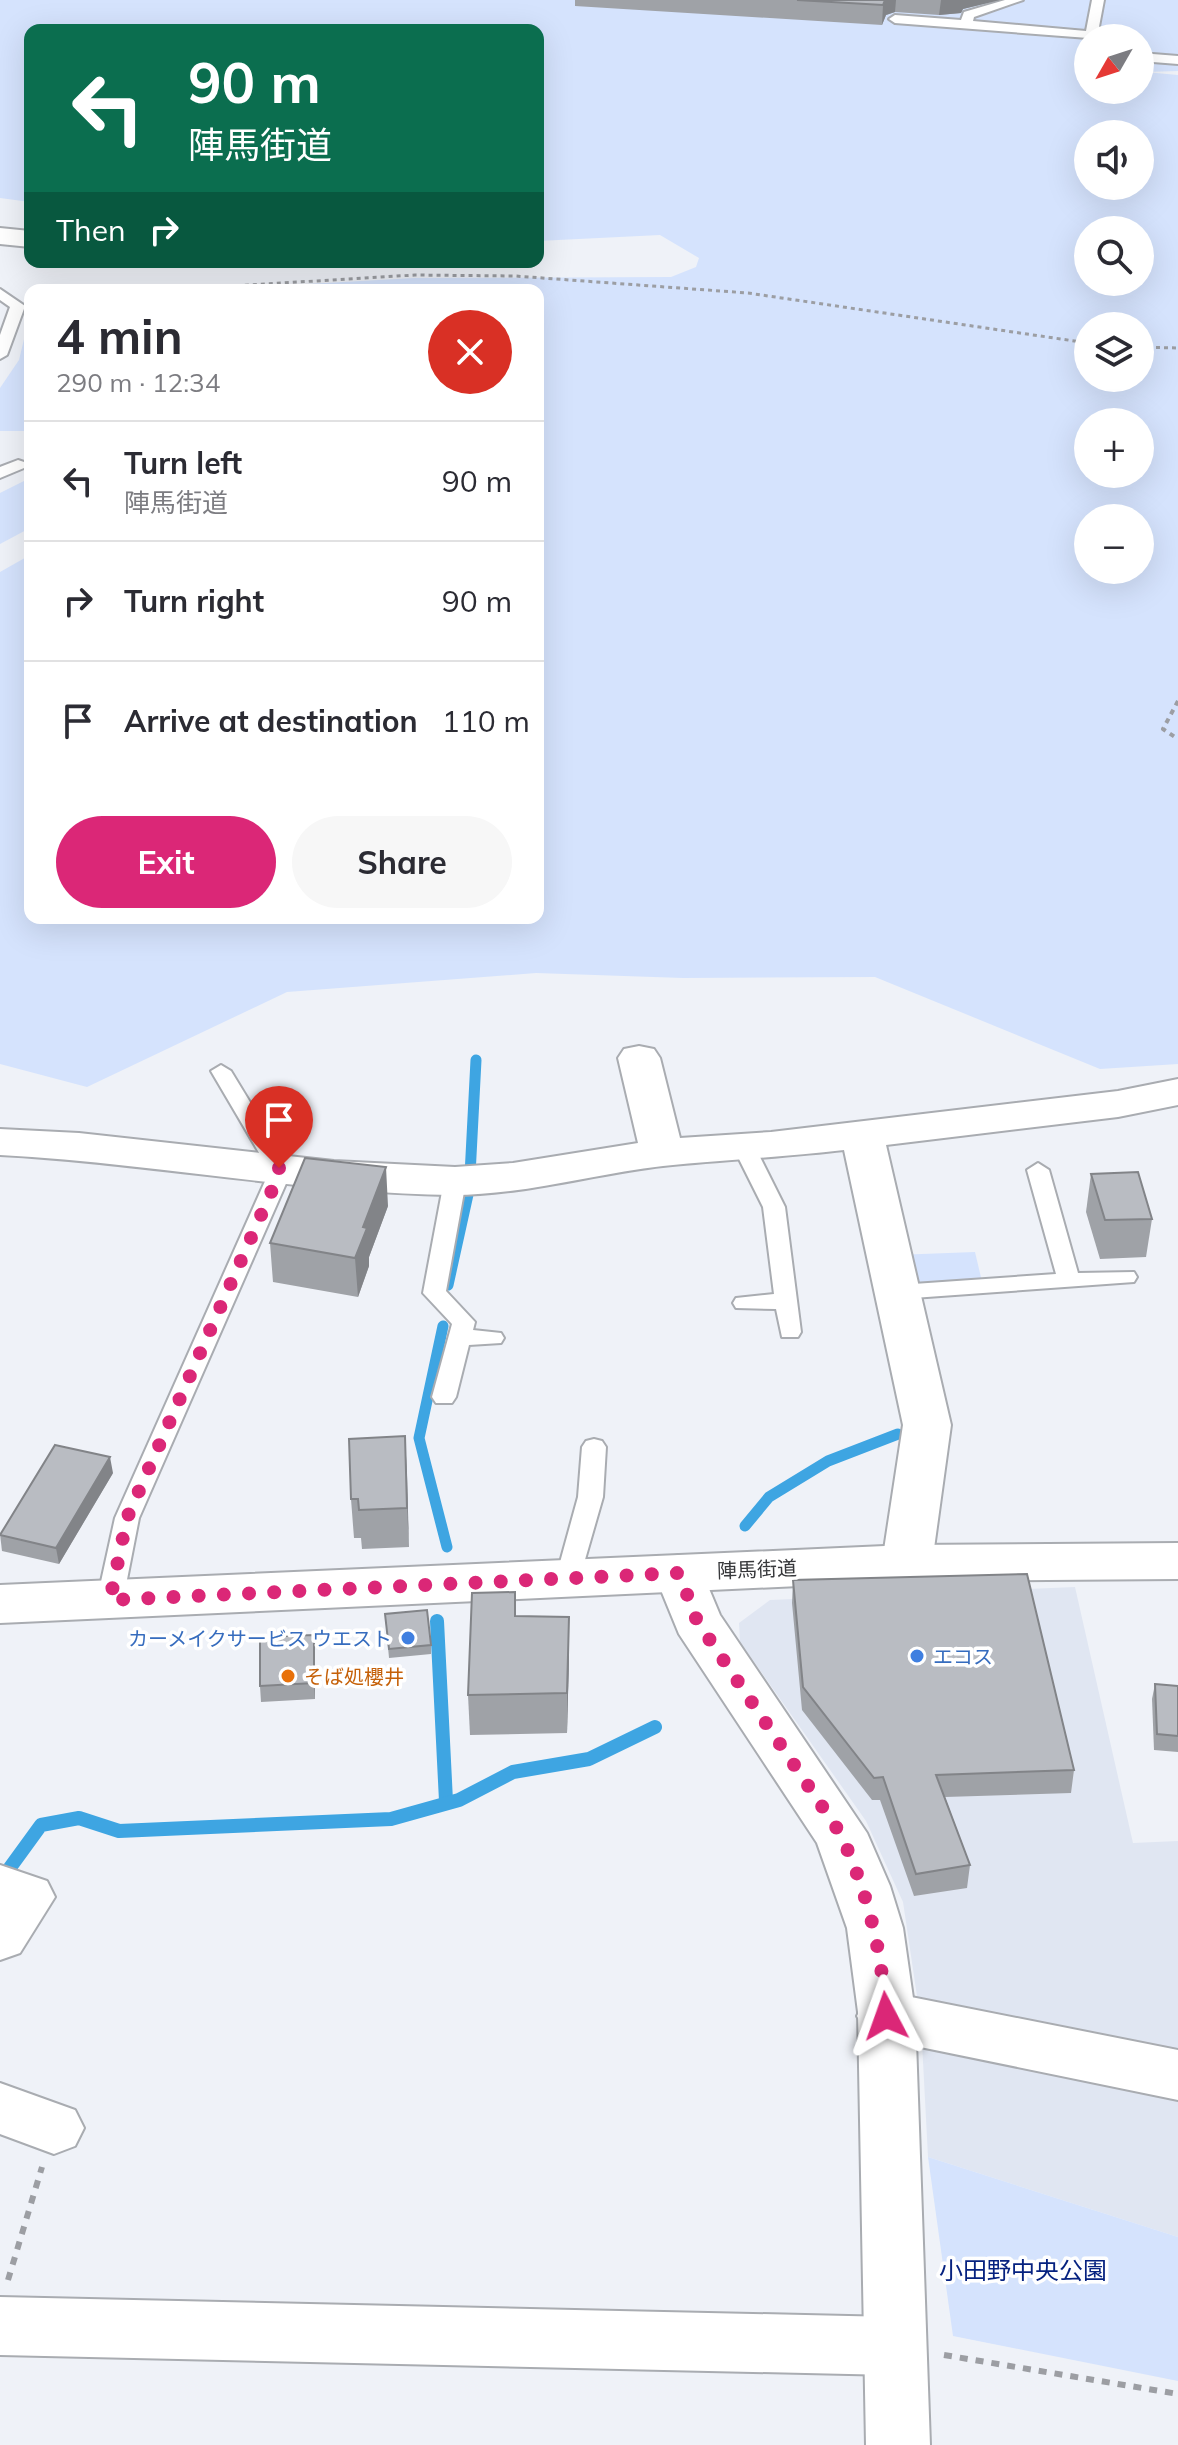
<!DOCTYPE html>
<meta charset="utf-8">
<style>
:root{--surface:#fff;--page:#f7f7f7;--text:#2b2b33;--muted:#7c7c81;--line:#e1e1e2;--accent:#db2777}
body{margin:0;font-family:Mulish,"Noto Sans JP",sans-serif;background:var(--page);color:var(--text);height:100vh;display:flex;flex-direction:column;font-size:30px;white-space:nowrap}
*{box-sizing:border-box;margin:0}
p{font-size:26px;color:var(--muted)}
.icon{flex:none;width:44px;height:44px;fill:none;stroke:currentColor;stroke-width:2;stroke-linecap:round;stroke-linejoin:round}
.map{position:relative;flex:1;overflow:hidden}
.sheet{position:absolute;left:24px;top:284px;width:520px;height:640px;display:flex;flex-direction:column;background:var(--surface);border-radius:16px;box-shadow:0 8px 32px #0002}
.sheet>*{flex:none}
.guide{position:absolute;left:24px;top:24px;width:520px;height:244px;border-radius:16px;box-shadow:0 8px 32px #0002;background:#0b6e4f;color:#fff;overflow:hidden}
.needle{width:52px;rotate:231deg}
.tools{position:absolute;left:1074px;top:24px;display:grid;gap:16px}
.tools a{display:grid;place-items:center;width:80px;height:80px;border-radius:50%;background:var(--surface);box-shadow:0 8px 32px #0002;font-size:40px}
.pin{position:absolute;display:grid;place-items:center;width:68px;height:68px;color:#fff;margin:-82px -34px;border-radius:50% 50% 50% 0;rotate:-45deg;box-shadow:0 0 8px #0007}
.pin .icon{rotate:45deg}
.me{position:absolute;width:88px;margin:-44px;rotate:356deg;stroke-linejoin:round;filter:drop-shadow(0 0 6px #0008)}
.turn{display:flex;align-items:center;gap:28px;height:168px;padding:0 32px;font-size:36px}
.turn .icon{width:104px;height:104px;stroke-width:2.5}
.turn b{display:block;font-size:56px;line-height:68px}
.then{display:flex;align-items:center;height:76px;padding:0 32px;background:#0003;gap:16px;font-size:30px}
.round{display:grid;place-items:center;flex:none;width:84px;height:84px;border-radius:42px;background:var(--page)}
.summary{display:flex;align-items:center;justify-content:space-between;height:136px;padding:0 32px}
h1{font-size:48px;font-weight:700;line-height:60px}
.action{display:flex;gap:16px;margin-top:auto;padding:16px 32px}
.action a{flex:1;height:92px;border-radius:48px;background:var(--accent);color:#fff;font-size:32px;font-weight:700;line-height:92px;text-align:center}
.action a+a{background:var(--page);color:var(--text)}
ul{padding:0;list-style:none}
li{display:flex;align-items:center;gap:24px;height:120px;padding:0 32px;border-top:2px solid var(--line)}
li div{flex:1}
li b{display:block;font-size:30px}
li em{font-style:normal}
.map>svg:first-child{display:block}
.built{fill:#e0e6f2}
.green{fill:#d5e3fd;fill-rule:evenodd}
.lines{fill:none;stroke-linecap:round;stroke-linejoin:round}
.stream-far1{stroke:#3ea5e2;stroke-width:11}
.stream{stroke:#3ea5e2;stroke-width:14}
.service-casing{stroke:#a9acb1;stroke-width:4}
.minor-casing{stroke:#a9acb1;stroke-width:4}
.tertiary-casing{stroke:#a9acb1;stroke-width:4}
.secondary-casing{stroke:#a9acb1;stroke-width:4}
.path-far2{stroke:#9c9ea3;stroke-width:3;stroke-dasharray:4 4;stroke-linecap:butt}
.path-far1{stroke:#9c9ea3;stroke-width:4;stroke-dasharray:5 5;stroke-linecap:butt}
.path{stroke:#9c9ea3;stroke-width:6;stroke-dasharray:8 8;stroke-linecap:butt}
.service{fill:#fff;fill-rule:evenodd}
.minor{fill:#fff;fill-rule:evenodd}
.tertiary{fill:#fff;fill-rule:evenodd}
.secondary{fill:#fff;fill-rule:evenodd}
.wall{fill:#9fa2a7}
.shaded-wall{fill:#828488}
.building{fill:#b9bcc2;stroke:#828488;stroke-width:2}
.route{stroke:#db2777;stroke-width:14;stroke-dasharray:0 25.2}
.shop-dot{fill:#3f7fe0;stroke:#fff;stroke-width:3}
.food-dot{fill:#e8710a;stroke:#fff;stroke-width:3}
.labels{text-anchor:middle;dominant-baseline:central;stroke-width:7;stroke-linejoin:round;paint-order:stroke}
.street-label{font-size:20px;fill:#37383b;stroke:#fff}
.shop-label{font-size:20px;fill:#366cbe;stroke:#fff;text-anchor:end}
.food-label{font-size:20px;fill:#c56008;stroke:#fff;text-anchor:start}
.near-park-label{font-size:24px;fill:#062280;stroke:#fff}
</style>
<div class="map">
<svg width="1178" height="2445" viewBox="0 0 1178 2445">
<rect width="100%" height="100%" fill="#eff2f8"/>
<polygon class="built" points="1075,1587 1133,1843 1178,1841 1178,2237 928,2157 921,2023 903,1902 866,1821 740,1642 739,1623 770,1600"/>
<g class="green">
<path d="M0,0H1178V71L1145,72L1178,75V1064L1100,1069L875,977L683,978L536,973L287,992L87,1087L0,1064V572L30,555V918H538V290H202L414,278L671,277L696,267L699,258L660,235L538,241V30H30V202L0,198ZM1088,38H1140V90H1088ZM1088,134H1140V186H1088ZM1088,230H1140V282H1088ZM1088,326H1140V378H1088ZM1088,422H1140V474H1088ZM1088,518H1140V570H1088Z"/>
<polygon points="30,314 30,431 0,431 0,388 19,360"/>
<polygon points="30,478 30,528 0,544 0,493"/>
<polygon points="975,1252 983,1286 914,1291 895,1255"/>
<polygon points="928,2157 1178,2237 1178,2381 953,2336"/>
</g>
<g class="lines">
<g class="stream-far1">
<polyline points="470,1175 476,1060"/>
<polyline points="448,1285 469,1190"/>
<polyline points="443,1326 419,1438 447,1547"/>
<polyline points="745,1526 769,1497 828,1461 898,1434"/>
</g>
<g class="stream">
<polyline points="437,1621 446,1801"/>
<polyline points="9,1869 41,1825 79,1818 119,1831 391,1819 459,1800 513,1772 589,1759 655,1727"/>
</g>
<defs>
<g id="service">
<polygon points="1005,0 1023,0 974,17 973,21 1086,31 1092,0 1104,0 1098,32 1126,34 1132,38 1088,38 895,23 889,19 895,15 961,20 964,12"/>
<polygon points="1140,53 1178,56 1178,64 1140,61"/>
<polygon points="0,289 25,306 7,355 0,359 0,335 10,307 0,300"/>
<polygon points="18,460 24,462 24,468 0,478 0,467"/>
<polygon points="221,1065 231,1071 290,1168 288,1179 139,1518 123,1600 119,1607 110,1609 101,1607 97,1600 115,1518 266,1179 268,1168 211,1071"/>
<polygon points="744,1140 755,1147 785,1207 801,1332 798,1337 782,1337 776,1309 736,1308 733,1303 736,1298 774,1294 763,1207 733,1147"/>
<polygon points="1038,1163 1049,1170 1078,1273 1134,1272 1137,1277 1134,1282 899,1299 891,1297 888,1292 891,1287 899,1285 1056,1274 1027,1170"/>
<polygon points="455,1174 466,1181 446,1291 475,1322 473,1330 501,1333 504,1338 501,1343 469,1345 456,1397 452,1403 436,1403 432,1397 452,1324 423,1293 444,1181"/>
<polygon points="594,1439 602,1441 606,1447 603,1497 580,1577 577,1583 568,1586 559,1583 556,1577 578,1497 582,1447 586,1441"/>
</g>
<g id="minor">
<polygon points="0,228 30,231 30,247 0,244"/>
<path d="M639,1046L654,1049L660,1058L680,1138L771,1132L1118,1091L1178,1079V1105L1118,1117L886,1145L951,1425L932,1563L925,1576L907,1581L889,1576L882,1563L903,1425L844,1150C784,1157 723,1160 663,1166C593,1174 524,1195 453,1195C301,1193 151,1163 0,1155V1129L79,1133L334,1161L455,1167L513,1163L638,1143L618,1058L624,1049Z"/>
<polygon points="0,1865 47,1881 55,1897 20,1953 0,1960"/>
<polygon points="886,1992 1178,2050 1178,2100 886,2040 866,2033 857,2016 866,1999"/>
<polygon points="0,2083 75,2110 84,2128 75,2146 54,2154 0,2134"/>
<polygon points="0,2297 892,2317 914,2326 923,2346 914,2366 892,2375 0,2355"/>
</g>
<polygon id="tertiary" points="679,1555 697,1560 720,1615 867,1833 890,1886 903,1928 915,2012 930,2445 866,2445 858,2012 847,1928 817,1843 679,1634 654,1573 661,1560"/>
<polygon id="secondary" points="1178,1543 1178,1579 907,1581 0,1623 0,1585 907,1545"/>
</defs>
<use href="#service" class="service-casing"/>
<use href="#minor" class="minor-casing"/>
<use href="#tertiary" class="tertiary-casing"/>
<use href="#secondary" class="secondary-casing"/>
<g class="path-far2">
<polyline points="165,290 415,275 515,276 748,293 1088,343"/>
<polyline points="1140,347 1178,348"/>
</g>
<polyline class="path-far1" points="1178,701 1163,729 1178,739"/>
<g class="path">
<polyline points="8,2280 42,2167"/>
<polyline points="944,2355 1178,2394"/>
</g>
<use href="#service" class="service"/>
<use href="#minor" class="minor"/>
<use href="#tertiary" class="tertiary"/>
<use href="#secondary" class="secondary"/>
</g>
<g class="wall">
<polygon points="575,0 1000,0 963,9 961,13 939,15 895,12 886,15 882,25 575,6"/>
<polygon points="1091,1174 1152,1219 1146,1257 1100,1259 1086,1212"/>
<polygon points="388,1206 369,1257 369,1266 358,1297 273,1282 270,1243"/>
<polygon points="405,1436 409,1547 362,1549 361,1538 354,1538 351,1499"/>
<polygon points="113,1473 59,1564 2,1551 0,1534"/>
<polygon points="793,1580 1074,1770 1071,1793 945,1797 970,1865 967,1888 914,1896 880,1800 872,1800 802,1710 792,1603"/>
<polygon points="385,1614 431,1645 431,1654 389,1658"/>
<polygon points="516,1616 569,1656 567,1733 470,1735 468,1695"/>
<polygon points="315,1651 315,1699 261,1702 260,1686"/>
<polygon points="1155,1684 1178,1686 1178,1752 1154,1750 1152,1699"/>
</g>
<g class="shaded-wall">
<polygon points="885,0 896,0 895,12 886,15 882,25 883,5"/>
<polygon points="941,0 1000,0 963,9 961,13 939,15"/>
<polygon points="386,1167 388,1206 369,1257 369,1266 358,1297 355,1258 363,1227"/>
<polygon points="405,1436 407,1475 409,1547 407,1508"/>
<polygon points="110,1457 113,1473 59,1564 56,1548"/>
<polygon points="569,1617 569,1656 567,1733 567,1693"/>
<polygon points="314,1635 315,1651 315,1699 314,1683"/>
</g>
<g class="building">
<polygon points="797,0 885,0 883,5"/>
<polygon points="305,1158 386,1167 363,1227 367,1228 355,1258 270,1243"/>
<polygon points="1138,1172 1152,1219 1105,1220 1091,1174"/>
<polygon points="405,1436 407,1508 359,1510 358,1499 351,1499 349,1439"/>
<polygon points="55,1445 110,1457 56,1548 0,1535"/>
<polygon points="1027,1574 1074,1770 936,1775 970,1865 916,1874 883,1777 874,1778 803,1687 793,1580"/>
<polygon points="515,1592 515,1616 569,1617 567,1693 468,1695 472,1593"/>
<polygon points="427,1610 431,1645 389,1649 385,1614"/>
<polygon points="314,1635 314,1683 260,1686 260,1637"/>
<polygon points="1155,1684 1178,1686 1178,1736 1157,1734"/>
</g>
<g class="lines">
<path class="route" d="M279,1168L277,1179L127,1518L110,1600L679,1573L697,1621L840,1833C868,1893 882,1951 886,2016"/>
</g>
<g class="shop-dot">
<circle cx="408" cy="1638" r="8"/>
<circle cx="917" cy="1656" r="8"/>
</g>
<circle class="food-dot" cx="288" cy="1676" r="8"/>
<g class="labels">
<g class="street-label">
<text transform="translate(757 1569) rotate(-2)">陣馬街道</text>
</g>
<g class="shop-label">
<text x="392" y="1638">カーメイクサービス ウエスト</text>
<text x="933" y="1656" text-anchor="start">エコス</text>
</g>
<g class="food-label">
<text x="304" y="1676">そば処櫻井</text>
</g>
<g class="near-park-label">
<text x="1023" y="2270">小田野中央公園</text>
</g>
</g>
</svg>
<div class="tools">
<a><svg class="needle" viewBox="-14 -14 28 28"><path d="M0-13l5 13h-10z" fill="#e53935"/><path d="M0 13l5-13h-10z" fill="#7c7c81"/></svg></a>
<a><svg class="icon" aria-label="sound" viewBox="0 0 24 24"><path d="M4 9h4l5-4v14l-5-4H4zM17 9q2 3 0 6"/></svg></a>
<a><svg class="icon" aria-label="search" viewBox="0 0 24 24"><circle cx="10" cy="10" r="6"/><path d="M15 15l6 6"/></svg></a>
<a><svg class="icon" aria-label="layers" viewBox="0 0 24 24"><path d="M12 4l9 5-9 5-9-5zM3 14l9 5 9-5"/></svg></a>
<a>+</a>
<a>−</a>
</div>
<div class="pin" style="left:279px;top:1168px;background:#d93025"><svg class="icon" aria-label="arrive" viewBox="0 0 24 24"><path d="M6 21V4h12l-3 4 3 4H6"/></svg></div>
<svg class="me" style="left:886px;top:2016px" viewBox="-20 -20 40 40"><path d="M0-17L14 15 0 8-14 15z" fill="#db2777" stroke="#fff" stroke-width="4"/></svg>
<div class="guide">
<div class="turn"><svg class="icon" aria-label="left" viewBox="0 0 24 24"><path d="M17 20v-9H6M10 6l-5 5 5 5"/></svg><div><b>90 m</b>陣馬街道</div></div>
<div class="then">Then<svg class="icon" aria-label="right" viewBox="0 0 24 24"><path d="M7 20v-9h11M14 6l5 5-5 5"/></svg></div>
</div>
<section class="sheet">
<div class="summary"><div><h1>4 min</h1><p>290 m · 12:34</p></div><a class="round" style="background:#d93025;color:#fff"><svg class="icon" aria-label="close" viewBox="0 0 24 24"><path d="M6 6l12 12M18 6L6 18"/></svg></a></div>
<ul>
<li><svg class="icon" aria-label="left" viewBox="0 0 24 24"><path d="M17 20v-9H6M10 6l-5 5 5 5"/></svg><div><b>Turn left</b><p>陣馬街道</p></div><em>90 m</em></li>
<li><svg class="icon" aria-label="right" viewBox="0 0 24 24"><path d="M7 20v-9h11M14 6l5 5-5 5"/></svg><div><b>Turn right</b></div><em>90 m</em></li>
<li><svg class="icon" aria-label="arrive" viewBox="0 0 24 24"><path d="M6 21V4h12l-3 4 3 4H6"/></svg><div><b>Arrive at destination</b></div><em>110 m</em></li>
</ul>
<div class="action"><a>Exit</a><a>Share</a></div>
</section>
</div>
